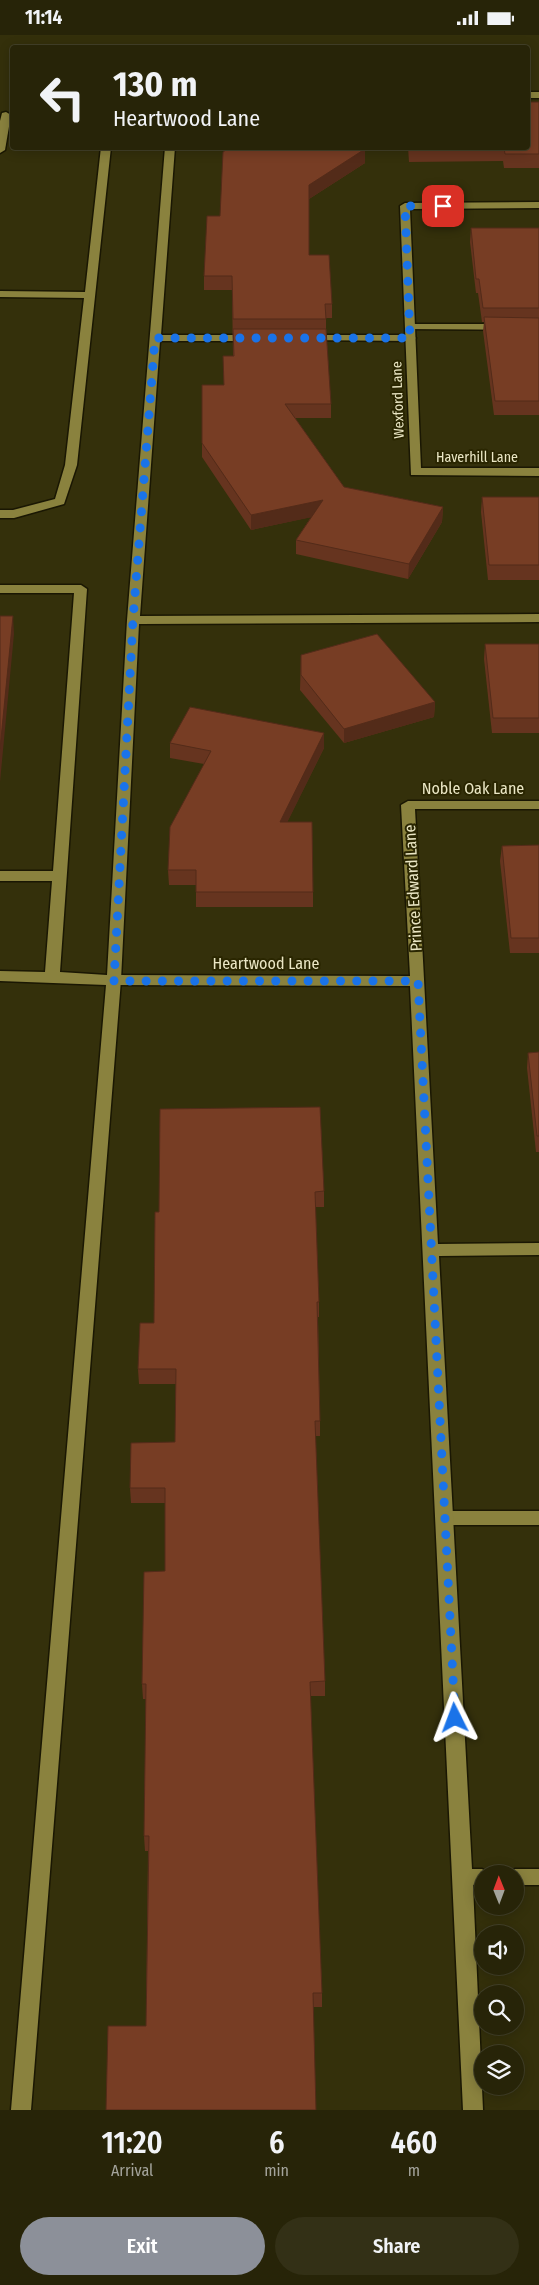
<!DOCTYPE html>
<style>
:root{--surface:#272408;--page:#333016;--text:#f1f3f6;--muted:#a4a49c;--line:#434129;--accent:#8c9099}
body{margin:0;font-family:"Fira Sans Condensed",sans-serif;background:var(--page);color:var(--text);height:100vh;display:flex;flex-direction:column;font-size:19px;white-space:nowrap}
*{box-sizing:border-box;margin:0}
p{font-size:16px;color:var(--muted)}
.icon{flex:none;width:28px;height:28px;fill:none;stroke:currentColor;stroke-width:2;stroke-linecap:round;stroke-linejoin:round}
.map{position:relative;height:2075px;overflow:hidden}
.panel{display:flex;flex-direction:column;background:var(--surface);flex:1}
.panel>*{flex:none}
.banner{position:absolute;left:10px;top:10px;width:520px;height:105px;border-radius:5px;box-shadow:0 2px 12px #0003,0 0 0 1px var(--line);background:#272408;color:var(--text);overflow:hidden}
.needle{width:32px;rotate:359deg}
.buttons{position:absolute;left:474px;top:1830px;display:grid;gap:10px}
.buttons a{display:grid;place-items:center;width:50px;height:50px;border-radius:50%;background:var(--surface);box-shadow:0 2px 12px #0003,0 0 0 1px var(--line);font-size:25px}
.pin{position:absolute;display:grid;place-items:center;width:42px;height:42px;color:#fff;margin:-21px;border-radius:10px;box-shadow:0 2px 8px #0006}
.me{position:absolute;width:55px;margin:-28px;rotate:357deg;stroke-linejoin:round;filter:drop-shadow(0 0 4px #0008)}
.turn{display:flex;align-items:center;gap:18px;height:105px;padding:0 20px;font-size:22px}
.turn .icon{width:65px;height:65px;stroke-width:2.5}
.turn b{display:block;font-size:35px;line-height:42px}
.eta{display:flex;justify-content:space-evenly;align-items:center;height:85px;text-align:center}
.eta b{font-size:30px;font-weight:600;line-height:35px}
.primary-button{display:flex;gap:10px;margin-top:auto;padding:10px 20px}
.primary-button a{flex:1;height:58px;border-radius:30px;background:var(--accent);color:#fff;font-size:20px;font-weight:600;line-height:58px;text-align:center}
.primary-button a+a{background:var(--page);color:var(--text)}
.status{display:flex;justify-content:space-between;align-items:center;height:35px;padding:0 25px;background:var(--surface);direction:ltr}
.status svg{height:14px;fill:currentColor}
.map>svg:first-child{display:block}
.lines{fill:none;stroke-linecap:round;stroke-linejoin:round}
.lane-casing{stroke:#1a1703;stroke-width:3}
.street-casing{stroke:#1a1703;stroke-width:3}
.lane{fill:#8a823e;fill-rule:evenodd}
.street{fill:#8a823e;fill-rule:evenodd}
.wall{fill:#66341f}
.shaded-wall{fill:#532b19}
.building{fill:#773d24;stroke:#532b19}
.route{stroke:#1a73e8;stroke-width:9;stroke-dasharray:0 16.2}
.labels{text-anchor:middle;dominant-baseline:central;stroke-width:4;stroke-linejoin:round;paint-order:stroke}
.far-street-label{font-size:14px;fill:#ebe7c5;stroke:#2a2601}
.street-label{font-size:16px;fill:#ebe7c5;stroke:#2a2601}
</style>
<div class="status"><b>11:14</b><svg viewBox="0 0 49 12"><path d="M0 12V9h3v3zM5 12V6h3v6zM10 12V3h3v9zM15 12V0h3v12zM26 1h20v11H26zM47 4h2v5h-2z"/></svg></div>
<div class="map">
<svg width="539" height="2075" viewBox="0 0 539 2075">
<rect width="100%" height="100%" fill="#34300b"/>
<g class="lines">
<defs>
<g id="lane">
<rect x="528" y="57" width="11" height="6"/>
<polygon points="6,77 11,80 5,115 0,118 0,86 2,78"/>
<polygon points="101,112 111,112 77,430 64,469 14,483 0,483 0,475 13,475 55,464 65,430 84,263 0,262 0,256 85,257"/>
<polygon points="165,112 175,112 161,300 254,300 260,303 254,306 160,306 140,581 539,579 539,587 139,589 121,945 31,2075 11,2075 106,950 0,946 0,936 45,937 52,846 0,846 0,836 53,836 74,558 0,558 0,550 81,550 87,554 60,937 107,940 127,585"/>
<polygon points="410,289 539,289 539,295 406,294 406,290"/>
<polygon points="307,300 410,300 416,303 410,306 303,305 301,303"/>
<polygon points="445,1476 539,1476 539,1490 445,1490 439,1488 436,1483 439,1478"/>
</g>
<g id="street">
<polygon points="539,167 539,173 410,174 421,433 539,433 539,441 411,440 400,171 405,168"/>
<polygon points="408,766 539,766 539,774 415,774 438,1209 539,1208 539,1220 439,1221 472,1834 482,1834 490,1839 482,1839 482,1850 473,1850 483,2075 463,2075 410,951 114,950 107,945 114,940 410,941 401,770"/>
<polygon points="515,1834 539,1834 539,1850 515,1850 515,1839 507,1839"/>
</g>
</defs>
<use href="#lane" class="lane-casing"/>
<use href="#street" class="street-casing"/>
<use href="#lane" class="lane"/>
<use href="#street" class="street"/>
</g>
<g class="wall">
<polygon points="539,67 539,133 504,133 503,126 409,127 408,112 528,112"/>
<polygon points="365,114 365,128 309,164 309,220 332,269 332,283 326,283 326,294 331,369 331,383 295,383 344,452 443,472 442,487 408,544 296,519 296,505 311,482 251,495 202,422 202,350 224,350 233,321 232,255 204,255 204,241 220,181"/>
<polygon points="471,193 539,193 539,380 494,380 483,296 484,287 482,287 478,258 476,258 470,207"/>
<polygon points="482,462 539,462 539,545 488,545 481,477"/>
<polygon points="485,609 539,609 539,698 492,698 484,624"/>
<polygon points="301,620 435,667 434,682 344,708 300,655"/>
<polygon points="170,708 324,713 287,787 313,857 313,872 196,872 196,850 169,850 168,835 204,729 170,723"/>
<polygon points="539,810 539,918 510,918 500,826 502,811"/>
<polygon points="539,1017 539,1117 536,1117 527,1033 528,1018"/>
<polygon points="160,1074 324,1156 324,1172 315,1172 319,1267 319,1282 318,1282 320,1386 320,1401 315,1401 325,1646 325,1661 310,1661 322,1958 322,1972 313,1972 146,1991 148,1816 145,1816 144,1801 146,1664 143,1664 142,1649 165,1536 165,1468 131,1468 130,1453 175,1407 176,1349 139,1349 138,1334 154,1288 159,1177"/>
</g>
<g class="shaded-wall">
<polygon points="365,114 365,128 309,164 309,150"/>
<polygon points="323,465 322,480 251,495 251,480"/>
<polygon points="443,472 442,487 408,544 409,529"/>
<polygon points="13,581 14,599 0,747 0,714"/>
<polygon points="435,667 434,682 344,708 344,694"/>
<polygon points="324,698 324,713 280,802 280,787"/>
</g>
<g class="building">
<polygon points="528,67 539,67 539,119 505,119 504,113 410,113 410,112 528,112"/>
<polygon points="230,112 360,112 365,114 309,150 309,220 329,220 332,269 325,269 326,284 233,284 232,241 204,241 207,181 220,181 223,117"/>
<polygon points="471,193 539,193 539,273 483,273 479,244 476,244"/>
<polygon points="484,282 539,283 539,366 495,366"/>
<polygon points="233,294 326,294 331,369 285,369 344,452 443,472 409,529 296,505 323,465 251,480 202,408 202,350 224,350 223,321 234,321"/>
<polygon points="482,462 539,462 539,530 489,530"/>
<polygon points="0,581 13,581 0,714"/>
<polygon points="377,599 435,667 344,694 301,640 301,620"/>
<polygon points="485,609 539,609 539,683 493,683"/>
<polygon points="190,672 324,698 280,787 312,787 313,857 196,857 196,835 168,835 170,792 211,716 170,708"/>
<polygon points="539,810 539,903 511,903 502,811"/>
<polygon points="539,1017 539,1101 537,1101 528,1018"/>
<polygon points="320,1072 324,1156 315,1157 319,1267 317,1267 320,1386 315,1386 325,1646 310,1647 322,1958 313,1958 316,2075 106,2075 108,1991 146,1991 149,1801 144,1801 146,1649 142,1649 144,1537 165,1536 165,1453 130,1453 131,1408 175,1407 176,1334 138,1334 140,1288 154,1288 155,1177 159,1177 160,1074"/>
</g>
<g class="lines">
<polyline class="route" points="443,171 405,171 410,303 155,303 133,585 114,946 418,946 455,1683"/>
</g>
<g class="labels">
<g class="far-street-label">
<text transform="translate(398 365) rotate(-92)">Wexford Lane</text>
<text x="477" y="422">Haverhill Lane</text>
</g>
<g class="street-label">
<text x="473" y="753">Noble Oak Lane</text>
<text transform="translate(413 853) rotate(-93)">Prince Edward Lane</text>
<text x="266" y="928">Heartwood Lane</text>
</g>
</g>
</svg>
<div class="buttons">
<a><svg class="needle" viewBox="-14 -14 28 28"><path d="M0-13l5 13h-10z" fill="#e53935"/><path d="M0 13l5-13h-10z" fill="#a4a49c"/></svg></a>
<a><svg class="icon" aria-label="sound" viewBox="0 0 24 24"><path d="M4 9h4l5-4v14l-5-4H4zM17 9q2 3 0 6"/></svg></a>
<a><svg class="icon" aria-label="search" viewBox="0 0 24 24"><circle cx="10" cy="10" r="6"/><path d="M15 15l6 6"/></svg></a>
<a><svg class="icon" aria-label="layers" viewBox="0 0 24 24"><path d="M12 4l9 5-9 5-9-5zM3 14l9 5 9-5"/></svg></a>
</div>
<div class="pin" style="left:443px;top:171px;background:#d93025"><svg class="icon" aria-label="arrive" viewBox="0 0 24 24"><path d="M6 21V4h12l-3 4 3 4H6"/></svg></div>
<svg class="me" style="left:455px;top:1683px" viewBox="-20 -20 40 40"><path d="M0-17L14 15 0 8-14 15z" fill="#1a73e8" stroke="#fff" stroke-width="4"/></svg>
<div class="banner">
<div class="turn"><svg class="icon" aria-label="left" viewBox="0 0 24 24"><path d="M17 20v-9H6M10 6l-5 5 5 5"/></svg><div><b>130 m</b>Heartwood Lane</div></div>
</div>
</div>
<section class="panel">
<div class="eta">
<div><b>11:20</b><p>Arrival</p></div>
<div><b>6</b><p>min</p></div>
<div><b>460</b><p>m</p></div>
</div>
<div class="primary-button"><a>Exit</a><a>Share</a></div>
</section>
